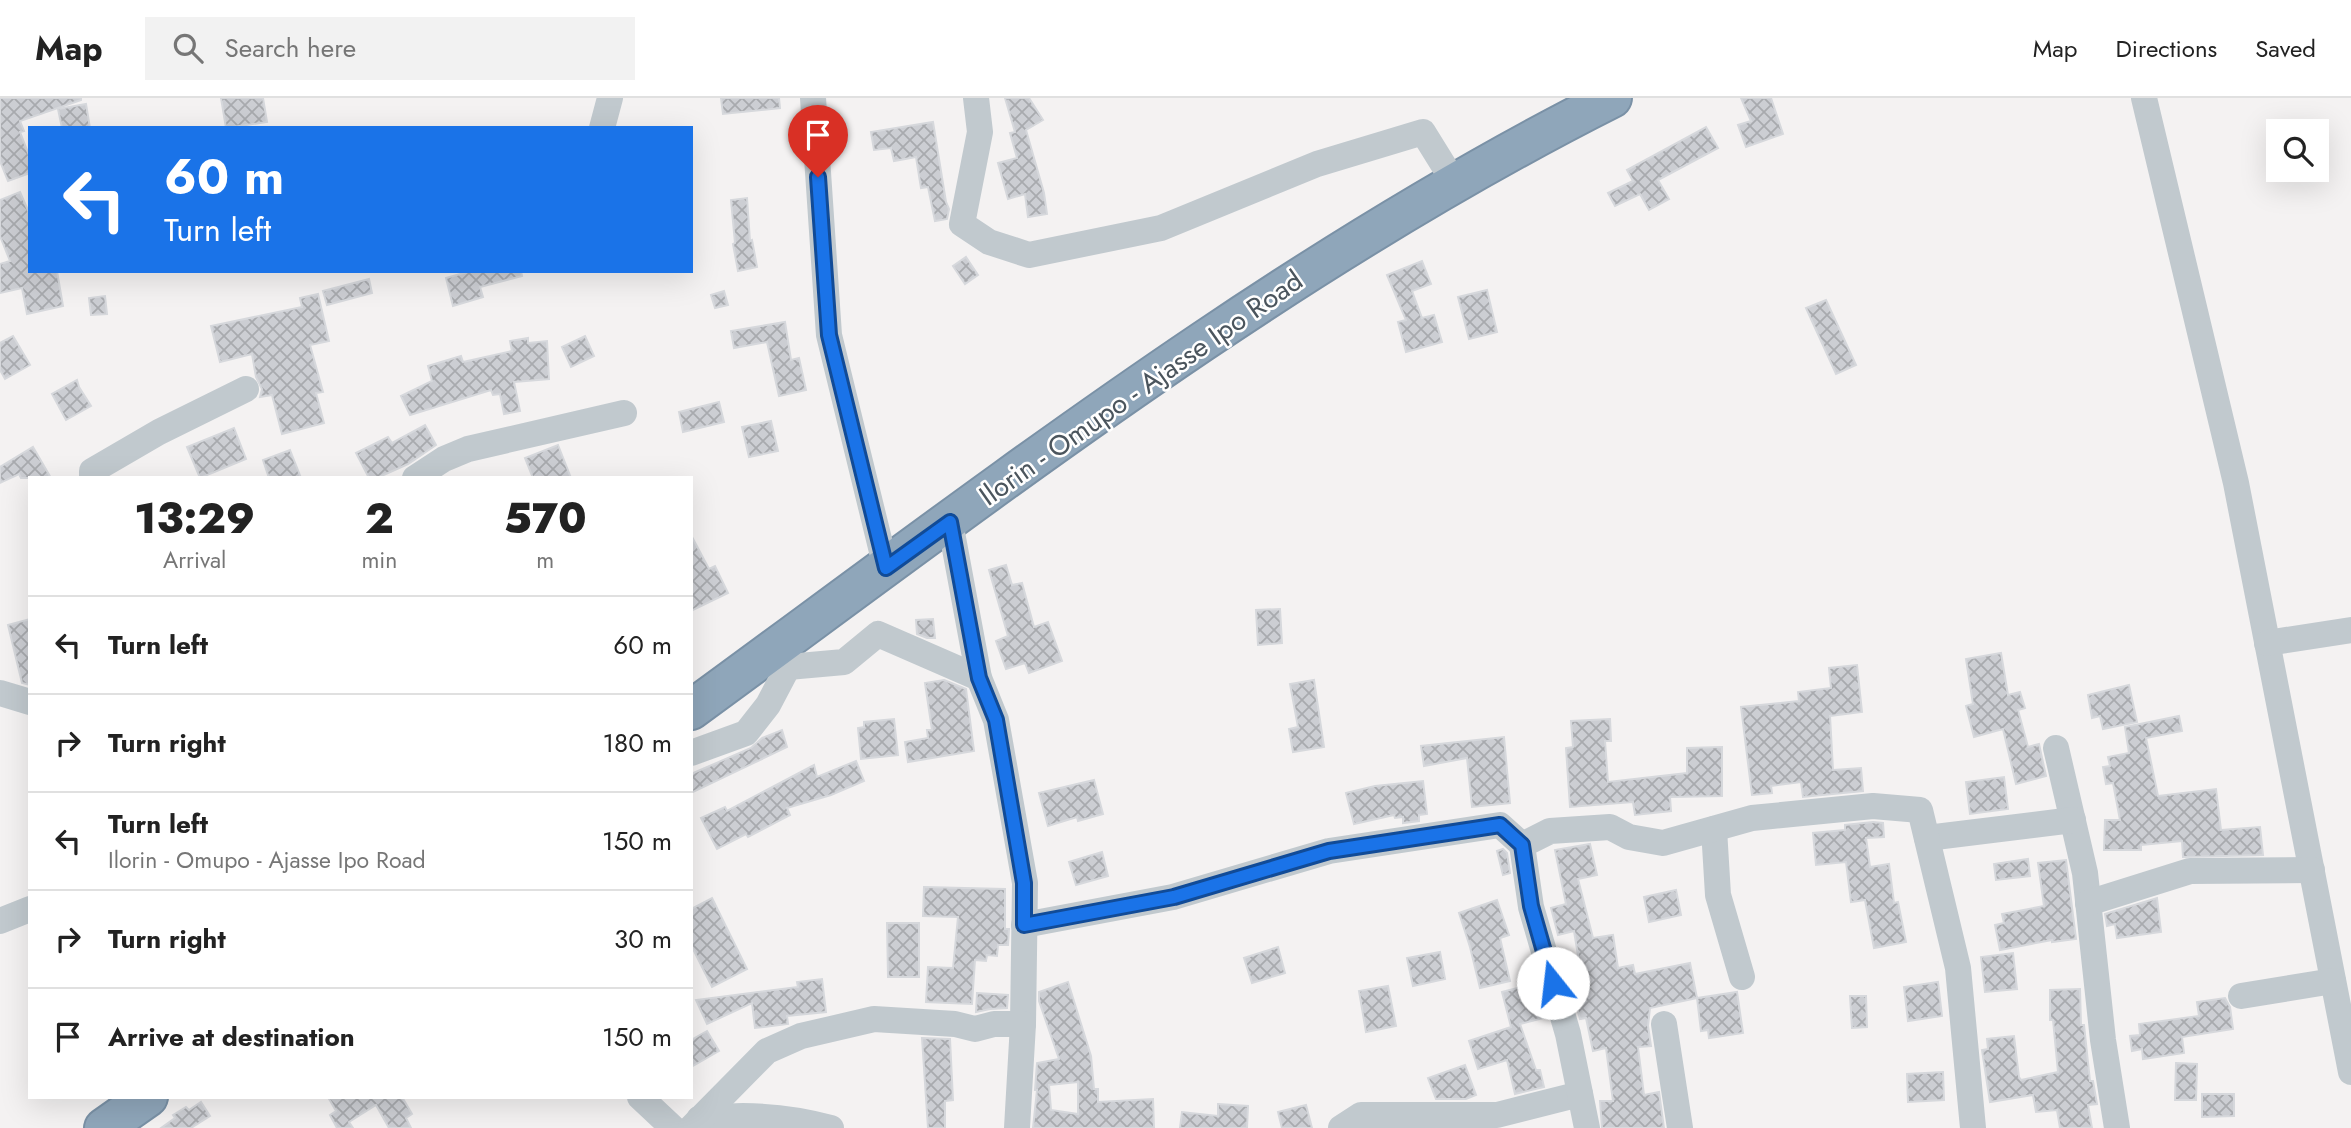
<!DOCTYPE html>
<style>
:root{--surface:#fff;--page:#f2f2f2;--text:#222;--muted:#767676;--line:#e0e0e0}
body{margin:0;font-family:Jost,sans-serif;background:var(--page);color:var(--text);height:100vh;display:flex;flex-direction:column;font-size:26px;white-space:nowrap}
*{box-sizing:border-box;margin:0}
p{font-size:23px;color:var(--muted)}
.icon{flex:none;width:38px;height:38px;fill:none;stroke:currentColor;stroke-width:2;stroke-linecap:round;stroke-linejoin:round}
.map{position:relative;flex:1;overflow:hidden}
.side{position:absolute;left:28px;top:378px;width:665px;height:623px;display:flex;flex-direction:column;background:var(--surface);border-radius:0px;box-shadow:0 7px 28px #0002}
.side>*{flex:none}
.banner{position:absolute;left:28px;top:28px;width:665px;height:147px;border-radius:0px;box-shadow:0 7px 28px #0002;background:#1a73e8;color:#fff;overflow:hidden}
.buttons{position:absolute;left:2266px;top:21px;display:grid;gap:14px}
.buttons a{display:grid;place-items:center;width:63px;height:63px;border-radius:0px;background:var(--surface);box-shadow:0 7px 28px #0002;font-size:35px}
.pin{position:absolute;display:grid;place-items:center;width:60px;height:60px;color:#fff;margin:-72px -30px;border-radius:50% 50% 50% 0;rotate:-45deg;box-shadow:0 0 7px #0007}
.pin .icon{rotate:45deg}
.me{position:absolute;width:77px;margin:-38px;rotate:344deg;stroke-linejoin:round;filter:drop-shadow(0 0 5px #0008)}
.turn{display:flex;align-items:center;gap:24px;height:147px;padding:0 21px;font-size:32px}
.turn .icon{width:91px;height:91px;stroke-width:2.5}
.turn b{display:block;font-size:49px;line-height:60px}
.eta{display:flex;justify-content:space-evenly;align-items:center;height:119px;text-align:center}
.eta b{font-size:42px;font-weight:800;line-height:49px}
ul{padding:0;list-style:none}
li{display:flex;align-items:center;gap:21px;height:98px;padding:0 21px;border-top:2px solid var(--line)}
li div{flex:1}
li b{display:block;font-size:26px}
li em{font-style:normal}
header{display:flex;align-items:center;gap:42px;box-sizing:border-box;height:98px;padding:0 35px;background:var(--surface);border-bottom:2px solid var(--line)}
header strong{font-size:33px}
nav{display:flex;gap:38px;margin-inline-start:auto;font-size:24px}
.search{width:490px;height:63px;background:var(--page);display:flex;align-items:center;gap:18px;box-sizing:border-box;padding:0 24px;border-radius:0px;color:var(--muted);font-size:26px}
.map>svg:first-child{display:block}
.building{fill:url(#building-cross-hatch);stroke:#d6d8dc;stroke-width:2;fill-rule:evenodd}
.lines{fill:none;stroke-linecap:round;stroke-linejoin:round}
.highway-casing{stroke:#7a91a6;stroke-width:42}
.minor{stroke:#c1c9ce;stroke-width:26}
.highway{stroke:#8fa6ba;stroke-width:38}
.route-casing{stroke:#114b97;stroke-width:18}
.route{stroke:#1a73e8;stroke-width:12}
.labels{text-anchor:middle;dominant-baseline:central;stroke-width:5;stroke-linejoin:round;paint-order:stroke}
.street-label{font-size:28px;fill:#4b555d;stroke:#fff}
</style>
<header>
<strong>Map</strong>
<div class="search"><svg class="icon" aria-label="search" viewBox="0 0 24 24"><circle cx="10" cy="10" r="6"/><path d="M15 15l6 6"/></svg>Search here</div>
<nav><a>Map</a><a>Directions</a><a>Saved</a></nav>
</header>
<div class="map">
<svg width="2351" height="1030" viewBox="0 0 2351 1030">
<defs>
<pattern id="building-cross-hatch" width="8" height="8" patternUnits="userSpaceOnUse" patternTransform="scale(1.75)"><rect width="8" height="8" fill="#ccced3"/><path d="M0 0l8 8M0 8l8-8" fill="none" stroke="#a8aaae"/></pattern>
</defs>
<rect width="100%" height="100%" fill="#f4f2f2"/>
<g class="building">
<polygon points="0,0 81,0 81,2 20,23 24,33 20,34 30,60 30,75 8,83 0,63"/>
<polygon points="221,0 263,0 267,24 226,30"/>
<polygon points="721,0 779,0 780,10 723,16"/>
<polygon points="1005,0 1029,0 1043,22 1026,32 1044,95 1047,116 1028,119 1025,96 1008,101 998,65 1017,60 1010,35 1015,34"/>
<polygon points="1741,0 1771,0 1783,36 1746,49 1738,27 1751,23"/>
<polygon points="86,6 90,30 62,30 58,11"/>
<polygon points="933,24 946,104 949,111 947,121 935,123 928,89 921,90 916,59 894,63 891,50 874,52 871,34"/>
<polygon points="1706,29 1718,50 1658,82 1669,101 1649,112 1640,96 1615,108 1608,95 1633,83 1627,72"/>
<polygon points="20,94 30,117 30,173 57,173 63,208 27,216 22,190 0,195 0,166 10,163 0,138 0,102"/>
<polygon points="747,100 750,143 752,142 757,169 738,173 733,146 735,145 731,102"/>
<polygon points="966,159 978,177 965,186 953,168"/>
<polygon points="1422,163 1431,186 1412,193 1422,220 1434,217 1442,244 1406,254 1398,224 1406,222 1387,177"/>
<polygon points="471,173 521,173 522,178 480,189 483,199 453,208 446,180"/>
<polygon points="369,181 372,195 327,207 323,193"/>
<polygon points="1487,192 1497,234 1469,241 1458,199"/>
<polygon points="724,193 728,207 715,210 711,197"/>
<polygon points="318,196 329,243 310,247 323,294 316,295 324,325 282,336 272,297 260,299 262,291 256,279 252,256 220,264 211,228 302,209 300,200"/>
<polygon points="105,198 107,216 91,217 89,200"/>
<polygon points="1826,202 1856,267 1836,276 1806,210"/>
<polygon points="785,224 791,262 799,260 806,292 779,298 767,244 734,250 731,233"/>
<polygon points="13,238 30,267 5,281 0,272 0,245"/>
<polygon points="585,238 594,258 571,269 562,249"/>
<polygon points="528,240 528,245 547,243 549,281 514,284 520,313 504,316 500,296 493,297 491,292 410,317 401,298 432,283 428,268 461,258 463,264 512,253 510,243"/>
<polygon points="77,282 79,289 91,308 66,322 52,296"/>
<polygon points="719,304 724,324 683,334 679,314"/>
<polygon points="771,323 778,353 749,359 742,329"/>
<polygon points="425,327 436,347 408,366 377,380 369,380 356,355 388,339 392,345"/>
<polygon points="234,330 246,361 200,380 187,349"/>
<polygon points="558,347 571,380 533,380 525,360"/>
<polygon points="33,349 51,380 21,380 19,376 0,385 0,369"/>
<polygon points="290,352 301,380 269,380 263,362"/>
<polygon points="691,437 709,471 715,468 728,495 691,513"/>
<polygon points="1006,467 1012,487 1022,485 1034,529 1048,524 1062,563 1029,575 1025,565 1006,571 996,543 1008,538 989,472"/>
<polygon points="1280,511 1282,545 1258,547 1256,512"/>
<polygon points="30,521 30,587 22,585 8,527"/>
<polygon points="933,521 935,540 927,540 917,536 916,522"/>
<polygon points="2001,555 2008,597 2020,594 2025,610 2018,612 2028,649 2039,646 2046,678 2016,686 2003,631 1974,639 1966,608 1973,606 1966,561"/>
<polygon points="1857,567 1862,614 1830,618 1833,672 1861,670 1863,693 1803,699 1801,684 1771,688 1772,695 1752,697 1741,609 1799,603 1798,594 1831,590 1829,570"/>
<polygon points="944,582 966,591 974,653 908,664 905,644 928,640 927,632 932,632 925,585"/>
<polygon points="1314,582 1324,649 1293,654 1289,631 1298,629 1290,586"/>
<polygon points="2129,587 2137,624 2103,631 2100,618 2092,620 2088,597"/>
<polygon points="2179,618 2182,633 2146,640 2158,698 2216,691 2221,732 2260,729 2263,757 2183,759 2182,743 2141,747 2141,752 2104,752 2105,722 2120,722 2113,685 2106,686 2103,669 2110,668 2108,659 2129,655 2125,629"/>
<polygon points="894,621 898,657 861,661 858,630 864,629 864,624"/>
<polygon points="1610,621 1611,643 1605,643 1608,684 1687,675 1687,650 1722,649 1722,698 1670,699 1671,713 1635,717 1633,704 1570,709 1566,650 1573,649 1571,623"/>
<polygon points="782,632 787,649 691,695 691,676 751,650 762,640"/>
<polygon points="1504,639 1510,705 1472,709 1467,660 1424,668 1421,648"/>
<polygon points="856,663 864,683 831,697 787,710 790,717 748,739 746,736 717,751 701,720 725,709 727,713 814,667 817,679"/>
<polygon points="2004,679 2008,711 1970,716 1966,684"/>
<polygon points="1094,682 1103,716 1078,723 1077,719 1048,728 1039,695"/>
<polygon points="1423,683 1427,716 1419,717 1419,723 1403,725 1403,719 1395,720 1394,717 1354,726 1346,695 1375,688"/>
<polygon points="1873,724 1883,725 1884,739 1866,740 1870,769 1889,766 1894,805 1898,804 1906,844 1874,850 1865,802 1851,804 1846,764 1816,767 1813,735 1845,732 1845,727"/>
<polygon points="1590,746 1597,777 1578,781 1593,840 1613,837 1618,870 1633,867 1635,876 1690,865 1697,900 1737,894 1743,935 1709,940 1708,932 1701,933 1697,900 1650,910 1648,928 1651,948 1638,949 1644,997 1659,994 1664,1030 1602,1030 1600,1003 1613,1003 1606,950 1593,953 1586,920 1580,921 1568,878 1581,876 1574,833 1558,837 1551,810 1566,806 1555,752"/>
<polygon points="1503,751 1507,755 1510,775 1503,777 1497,753"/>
<polygon points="1102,754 1108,778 1076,787 1069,764"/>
<polygon points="2028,761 2030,778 1996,782 1994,766"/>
<polygon points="2066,762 2076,841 2052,844 2052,842 2000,852 1995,827 2004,825 2002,816 2044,808 2038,765"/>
<polygon points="924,789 1005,791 1005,831 1009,831 1008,847 998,847 997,858 987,857 986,863 975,862 972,906 926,904 928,869 953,870 958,819 923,818"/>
<polygon points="1676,792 1681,817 1649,824 1644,799"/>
<polygon points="712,800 747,871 712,889 691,847 691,811"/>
<polygon points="2157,800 2161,834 2117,840 2115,826 2107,828 2105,816"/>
<polygon points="1497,802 1509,837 1500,840 1510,883 1480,890 1470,849 1459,815"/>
<polygon points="887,825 919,825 919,879 888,879"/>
<polygon points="1278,849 1285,875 1252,885 1244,860"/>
<polygon points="1440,854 1445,881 1413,888 1407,860"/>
<polygon points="2013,855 2017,891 1985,894 1981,859"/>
<polygon points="822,881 826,914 787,918 788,926 755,930 752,905 707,926 696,902 798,889 797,884"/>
<path d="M1068,884L1091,958L1094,991H1098V1004L1153,1001L1154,1030H1033L1037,992H1035L1037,965L1059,961L1039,903V894ZM1078,984V1016L1051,1012L1049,987Z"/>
<polygon points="1938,884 1942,918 1908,923 1904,889"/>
<polygon points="1537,885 1547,919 1520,926 1536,972 1540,972 1544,989 1515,996 1507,962 1478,971 1469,943 1511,929 1502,894"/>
<polygon points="1388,888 1396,928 1366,934 1359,893"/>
<polygon points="2080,891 2081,927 2084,927 2090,983 2093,983 2097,1006 2088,1007 2092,1030 2060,1030 2057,1012 2036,1014 2033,997 1990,1004 1982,952 1988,951 1987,941 2014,938 2019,979 2021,982 2058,974 2053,922 2050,922 2050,892"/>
<polygon points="977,895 1008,897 1007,910 990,911 976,914"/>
<polygon points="1850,898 1866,898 1867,929 1852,930"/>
<polygon points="2225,900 2230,909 2233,931 2182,939 2184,955 2143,961 2142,951 2132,953 2130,938 2140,937 2139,926 2199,918 2197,904"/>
<polygon points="707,933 719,953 691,969 691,942"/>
<polygon points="922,940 950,941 953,1002 945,1003 945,1030 928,1030"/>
<polygon points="2176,965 2197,966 2196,1002 2175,1002"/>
<polygon points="1465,967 1476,997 1466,1001 1436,1001 1428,980"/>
<polygon points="1943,974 1944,1002 1908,1004 1907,976"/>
<polygon points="2202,996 2234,996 2234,1018 2202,1019"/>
<polygon points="328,999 402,999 412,1016 406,1020 411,1030 389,1030 376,1007 349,1024 353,1030 337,1030 330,1017 336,1013"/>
<polygon points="201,1004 210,1018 191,1030 161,1030 175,1020 173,1017 186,1009 189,1012"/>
<polygon points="1218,1006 1248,1008 1247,1030 1180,1030 1182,1014 1218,1018"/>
<polygon points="1306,1007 1312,1030 1282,1030 1278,1014"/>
</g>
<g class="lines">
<defs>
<g id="highway">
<path d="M691,612C988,395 1282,166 1612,0"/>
<polyline points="104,1030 148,999"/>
</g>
</defs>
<use href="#highway" class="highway-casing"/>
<g class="minor">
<polyline points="813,0 829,237 886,470"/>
<polyline points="976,0 980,34 962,126 989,144 1029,157 1161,130 1317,66 1423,34 1454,84"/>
<polyline points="2144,0 2236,385 2351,974"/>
<polyline points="602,30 610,0"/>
<polyline points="92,380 92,373 159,334 246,291"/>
<polyline points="415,380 444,361 468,351 624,315"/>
<polyline points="950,424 979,580 996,622 1025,785 1023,926"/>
<polyline points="2267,545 2351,532"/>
<polyline points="780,547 788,569 844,564 878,536 979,580"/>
<polyline points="0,595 30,604"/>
<polyline points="2056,650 2085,775 2103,942 2117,1030"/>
<polyline points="691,655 746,635 768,607 788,569"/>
<polyline points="1714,731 1718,797 1742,879"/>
<polyline points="1927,740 2073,722"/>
<polyline points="2088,805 2190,773 2312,772"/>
<polyline points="0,823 30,811"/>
<polyline points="1024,827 1173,799 1329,753 1500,727 1522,747"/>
<polyline points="2241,898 2333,883"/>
<polyline points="1664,926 1680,1030"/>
<polyline points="640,999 673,1030"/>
<path d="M699,1021C745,1015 787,1018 831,1030"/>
<polyline points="691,1030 767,953 801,938 874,921 955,926 975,931 994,926 1023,926 1017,1030"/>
<polyline points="1341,1030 1361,1017 1497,1017 1580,996"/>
<polyline points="1587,1030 1568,936 1531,809 1522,747 1550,733 1610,729 1629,739 1663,745 1752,720 1873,708 1920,712 1958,870 1973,1030"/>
</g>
<use href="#highway" class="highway"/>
</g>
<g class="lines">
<defs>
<polyline id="route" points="818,79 829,237 886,470 950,424 979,580 996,622 1024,785 1024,827 1174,799 1329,753 1500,727 1522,747 1531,808 1553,885"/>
</defs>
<use href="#route" class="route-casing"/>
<use href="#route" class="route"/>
</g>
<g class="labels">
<g class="street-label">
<text transform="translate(1141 290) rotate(-35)">Ilorin - Omupo - Ajasse Ipo Road</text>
</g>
</g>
</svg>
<div class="buttons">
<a><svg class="icon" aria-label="search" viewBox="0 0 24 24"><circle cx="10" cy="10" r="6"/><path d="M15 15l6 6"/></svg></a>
</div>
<div class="pin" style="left:818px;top:79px;background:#d93025"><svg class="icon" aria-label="arrive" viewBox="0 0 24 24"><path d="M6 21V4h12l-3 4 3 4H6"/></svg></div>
<svg class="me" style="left:1553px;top:885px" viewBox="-20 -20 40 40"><circle r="19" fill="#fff"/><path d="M0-13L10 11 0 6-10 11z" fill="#1a73e8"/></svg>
<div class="banner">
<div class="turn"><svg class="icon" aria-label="left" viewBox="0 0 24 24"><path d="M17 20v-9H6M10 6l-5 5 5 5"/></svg><div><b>60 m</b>Turn left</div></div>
</div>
<section class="side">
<div class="eta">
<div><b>13:29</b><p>Arrival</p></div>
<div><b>2</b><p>min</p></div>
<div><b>570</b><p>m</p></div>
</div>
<ul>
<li><svg class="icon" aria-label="left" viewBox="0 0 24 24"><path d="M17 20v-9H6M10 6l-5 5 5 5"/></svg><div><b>Turn left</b></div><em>60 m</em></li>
<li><svg class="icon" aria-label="right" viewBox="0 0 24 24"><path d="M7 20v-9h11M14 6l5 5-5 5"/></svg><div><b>Turn right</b></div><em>180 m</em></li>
<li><svg class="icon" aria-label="left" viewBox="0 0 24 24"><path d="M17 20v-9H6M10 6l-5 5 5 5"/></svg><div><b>Turn left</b><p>Ilorin - Omupo - Ajasse Ipo Road</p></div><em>150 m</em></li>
<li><svg class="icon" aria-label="right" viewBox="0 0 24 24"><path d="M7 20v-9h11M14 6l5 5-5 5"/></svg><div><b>Turn right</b></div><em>30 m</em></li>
<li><svg class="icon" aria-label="arrive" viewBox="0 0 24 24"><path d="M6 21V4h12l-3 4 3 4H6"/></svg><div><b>Arrive at destination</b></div><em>150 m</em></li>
</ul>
</section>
</div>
